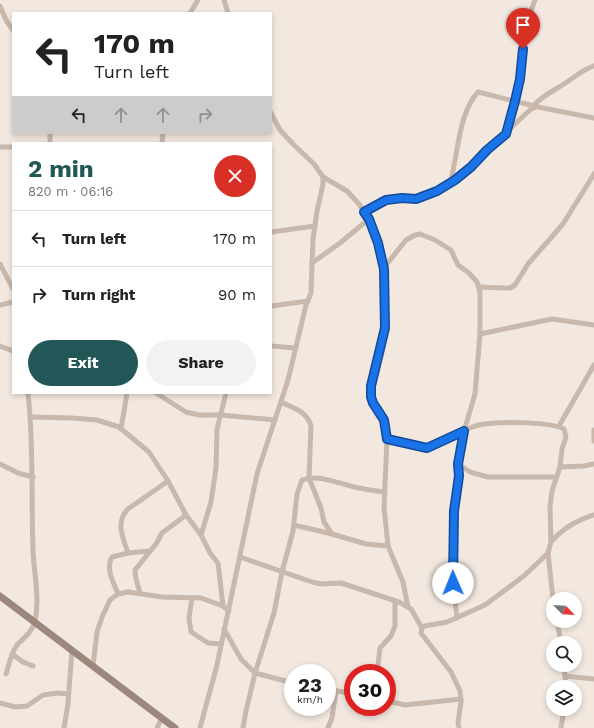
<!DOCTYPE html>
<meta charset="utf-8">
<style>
:root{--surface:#fff;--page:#f2f2f2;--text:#222;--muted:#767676;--line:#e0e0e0;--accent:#225657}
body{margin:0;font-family:"Work Sans",sans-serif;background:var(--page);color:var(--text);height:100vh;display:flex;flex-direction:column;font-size:15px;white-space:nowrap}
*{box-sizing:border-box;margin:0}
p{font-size:13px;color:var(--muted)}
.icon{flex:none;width:22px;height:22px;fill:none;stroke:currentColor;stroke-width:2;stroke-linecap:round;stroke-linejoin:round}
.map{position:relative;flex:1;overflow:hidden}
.sheet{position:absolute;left:12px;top:142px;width:260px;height:252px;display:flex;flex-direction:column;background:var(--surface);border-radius:0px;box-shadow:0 2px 6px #0003}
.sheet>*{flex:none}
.banner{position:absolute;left:12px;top:12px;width:260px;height:122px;border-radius:0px;box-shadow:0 2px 6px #0003;background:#fff;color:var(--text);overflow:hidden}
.needle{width:26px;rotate:115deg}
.fabs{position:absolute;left:546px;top:592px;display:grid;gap:8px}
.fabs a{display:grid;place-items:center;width:36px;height:36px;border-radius:50%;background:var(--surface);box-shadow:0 2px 6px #0003;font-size:20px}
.speed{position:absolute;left:284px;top:664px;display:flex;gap:8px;font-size:20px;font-weight:700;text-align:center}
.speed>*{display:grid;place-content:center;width:52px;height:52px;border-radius:50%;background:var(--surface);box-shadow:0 2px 6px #0003;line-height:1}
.speed small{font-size:10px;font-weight:400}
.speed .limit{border:6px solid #d22;background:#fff;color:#111}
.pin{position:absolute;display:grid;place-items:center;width:34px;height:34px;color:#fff;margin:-41px -17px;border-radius:50% 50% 50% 0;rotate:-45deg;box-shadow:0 0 4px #0007}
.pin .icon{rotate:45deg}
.me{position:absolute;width:44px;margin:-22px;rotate:359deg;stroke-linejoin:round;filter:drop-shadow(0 0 3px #0008)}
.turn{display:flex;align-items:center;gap:14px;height:84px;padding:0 16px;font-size:18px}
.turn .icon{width:52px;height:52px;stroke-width:2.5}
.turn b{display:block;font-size:28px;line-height:34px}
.lanes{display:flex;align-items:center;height:38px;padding:0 16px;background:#0003;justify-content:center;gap:20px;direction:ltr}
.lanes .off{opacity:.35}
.round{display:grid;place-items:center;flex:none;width:42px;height:42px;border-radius:21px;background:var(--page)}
.head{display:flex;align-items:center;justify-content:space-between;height:68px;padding:0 16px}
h1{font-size:24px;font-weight:700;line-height:30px;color:var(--accent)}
.cta{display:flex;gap:8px;margin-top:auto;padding:8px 16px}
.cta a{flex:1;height:46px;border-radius:24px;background:var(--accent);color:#fff;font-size:16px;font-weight:700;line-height:46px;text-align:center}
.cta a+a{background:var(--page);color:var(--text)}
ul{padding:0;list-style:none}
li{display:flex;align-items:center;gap:12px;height:56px;padding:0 16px;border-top:1px solid var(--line)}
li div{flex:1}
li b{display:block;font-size:15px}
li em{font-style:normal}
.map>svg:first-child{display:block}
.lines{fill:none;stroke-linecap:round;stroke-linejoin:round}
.street{stroke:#c9b8ac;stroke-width:5}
.secondary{stroke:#9d877d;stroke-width:7}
.route-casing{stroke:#114b97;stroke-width:10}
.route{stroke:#1a73e8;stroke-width:7}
</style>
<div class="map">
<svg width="594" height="728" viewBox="0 0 594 728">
<rect width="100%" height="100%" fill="#f2e8df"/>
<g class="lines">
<g class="street">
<polyline points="224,0 228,13"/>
<polyline points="0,6 7,22 13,30"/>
<polyline points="190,13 198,0"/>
<path d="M533,106C543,95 555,90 567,82C576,76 584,69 594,66"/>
<path d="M506,133C511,115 518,97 520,79C522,53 525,24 535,0"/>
<polyline points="50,143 50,133"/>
<polyline points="162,143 163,133"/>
<polyline points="0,147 13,147"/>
<polyline points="323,177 347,191 359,204 369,219 378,243 383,269 385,328 371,386 371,397 373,403 384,420 387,439 384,507 388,546 403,582 408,607"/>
<path d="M450,183C458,157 458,113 478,92L538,107L594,118"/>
<polyline points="364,211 386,200 402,198 416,199 437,191 455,180 471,167 487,150 531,109 536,107"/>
<polyline points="271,232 315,226"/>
<polyline points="312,263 340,243 369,219"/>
<polyline points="0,264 13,289"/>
<polyline points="383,269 406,240 415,235 420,234 435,240 451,250 458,265 469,273 477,282 480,292 480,334 475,394 464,431 458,464 459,476 454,511 453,529 453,583 457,618"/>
<polyline points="479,287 504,288 510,288 515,285 528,264 563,224 594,174"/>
<polyline points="0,305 13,302"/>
<polyline points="271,306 308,301"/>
<polyline points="480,334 552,319 594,325"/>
<polyline points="0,346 13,351"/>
<polyline points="271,346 296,348"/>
<polyline points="156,393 186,412 199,415 220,415 275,420"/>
<path d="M281,402C293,408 307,411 311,426L309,478L321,508L324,522L332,534"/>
<polyline points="31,417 72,418 97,420 119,427 149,452 168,481 186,515 201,535 210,553 218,563 223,606 229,611"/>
<polyline points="559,426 594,365"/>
<polyline points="121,429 127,393"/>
<polyline points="594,430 594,441"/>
<path d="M387,439L427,448C444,443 459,432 475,426C491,421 549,421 564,429L566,437L562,449L560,467L552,491L550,507L551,542L548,553L553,599"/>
<polyline points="0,464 18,473 33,477"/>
<polyline points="458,464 470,472 488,477 556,477"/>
<polyline points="560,467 583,466 594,464"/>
<polyline points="294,525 332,534 366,544 388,546"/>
<polyline points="201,535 211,502 216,468 217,429 226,393"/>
<path d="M551,542C562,529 578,520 594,515"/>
<path d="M128,553C123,538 115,522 128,509L168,481"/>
<polyline points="240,557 312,582 321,584 341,583 399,602 411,609 422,628"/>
<polyline points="140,593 136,579 135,570 156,544 162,533 186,515"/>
<path d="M118,594C114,583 105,569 112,557L128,553L150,551"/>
<polyline points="192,598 189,618 191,632 208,643 221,644"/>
<polyline points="557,621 561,643"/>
<polyline points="224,629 241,659 255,673 293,683"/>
<polyline points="12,654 23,662 33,666"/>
<polyline points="564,665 566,687"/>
<polyline points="93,666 97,632 102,617 110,600 118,594 128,592 162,597 201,598 223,606"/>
<polyline points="377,673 380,648 391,636 395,626 395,601"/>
<path d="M6,674C9,665 11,653 17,645C23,638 33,632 35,621C40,599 34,574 33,551C31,498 34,446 28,393"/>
<polyline points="565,676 594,679"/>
<polyline points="327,689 353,694"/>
<polyline points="387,701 405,705 461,699"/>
<polyline points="0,703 15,707 27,706 43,695 58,693 68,694"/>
<polyline points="64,728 68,704 72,650"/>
<polyline points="157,728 162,718"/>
<polyline points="200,728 217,665 257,474 288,380 306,305 311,293 313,239 317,211 323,184 323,177 314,164 294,145 280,130 271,113"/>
<path d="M243,728L246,711L255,673L274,613L282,572L293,531L297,494L302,480C318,474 338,483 354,487C364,489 375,491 385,492"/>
<polyline points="328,728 332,718 336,691"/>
<polyline points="459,728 458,723 461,702 460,691 451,672 421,633 422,628 425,626 447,622 485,605 525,575 548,553"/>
<polyline points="561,728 564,709"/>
</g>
<polyline class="secondary" points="0,596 175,728"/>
</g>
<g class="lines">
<defs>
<polyline id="route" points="453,583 454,511 459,476 458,464 464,431 427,448 387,439 384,420 373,403 371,397 371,386 385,328 384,269 378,243 369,219 364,212 386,200 402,198 416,199 437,191 455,180 471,167 487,150 506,134 515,101 520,79 523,49"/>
</defs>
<use href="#route" class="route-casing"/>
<use href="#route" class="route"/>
</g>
</svg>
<div class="fabs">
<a><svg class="needle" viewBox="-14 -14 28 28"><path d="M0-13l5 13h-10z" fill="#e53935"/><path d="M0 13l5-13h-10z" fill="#767676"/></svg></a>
<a><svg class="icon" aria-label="search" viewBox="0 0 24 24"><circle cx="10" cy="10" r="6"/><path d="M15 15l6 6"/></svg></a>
<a><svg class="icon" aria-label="layers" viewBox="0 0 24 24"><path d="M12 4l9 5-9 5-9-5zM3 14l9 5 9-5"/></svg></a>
</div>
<div class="speed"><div>23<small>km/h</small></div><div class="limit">30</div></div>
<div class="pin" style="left:523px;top:49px;background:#d93025"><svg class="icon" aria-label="arrive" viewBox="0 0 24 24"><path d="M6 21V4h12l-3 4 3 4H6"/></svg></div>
<svg class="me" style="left:453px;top:583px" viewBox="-20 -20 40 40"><circle r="19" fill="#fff"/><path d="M0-13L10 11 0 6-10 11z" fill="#1a73e8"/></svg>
<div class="banner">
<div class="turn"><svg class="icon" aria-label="left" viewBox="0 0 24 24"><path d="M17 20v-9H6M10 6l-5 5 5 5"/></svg><div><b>170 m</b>Turn left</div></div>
<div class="lanes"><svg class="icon" aria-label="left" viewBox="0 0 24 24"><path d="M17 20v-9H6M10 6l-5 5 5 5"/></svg><svg class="icon off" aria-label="ahead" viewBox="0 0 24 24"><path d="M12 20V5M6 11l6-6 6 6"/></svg><svg class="icon off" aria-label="ahead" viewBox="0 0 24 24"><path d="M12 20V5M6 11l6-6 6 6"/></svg><svg class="icon off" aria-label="right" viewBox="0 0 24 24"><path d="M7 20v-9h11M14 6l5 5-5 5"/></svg></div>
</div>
<section class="sheet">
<div class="head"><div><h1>2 min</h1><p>820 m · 06:16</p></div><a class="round" style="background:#d93025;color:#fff"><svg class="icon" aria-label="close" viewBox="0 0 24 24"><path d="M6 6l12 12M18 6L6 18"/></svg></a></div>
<ul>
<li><svg class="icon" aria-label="left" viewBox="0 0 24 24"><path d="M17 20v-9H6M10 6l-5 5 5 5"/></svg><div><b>Turn left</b></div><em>170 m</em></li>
<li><svg class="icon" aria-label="right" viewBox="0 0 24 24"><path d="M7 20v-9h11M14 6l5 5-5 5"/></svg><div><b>Turn right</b></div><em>90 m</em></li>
</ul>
<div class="cta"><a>Exit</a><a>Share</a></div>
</section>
</div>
